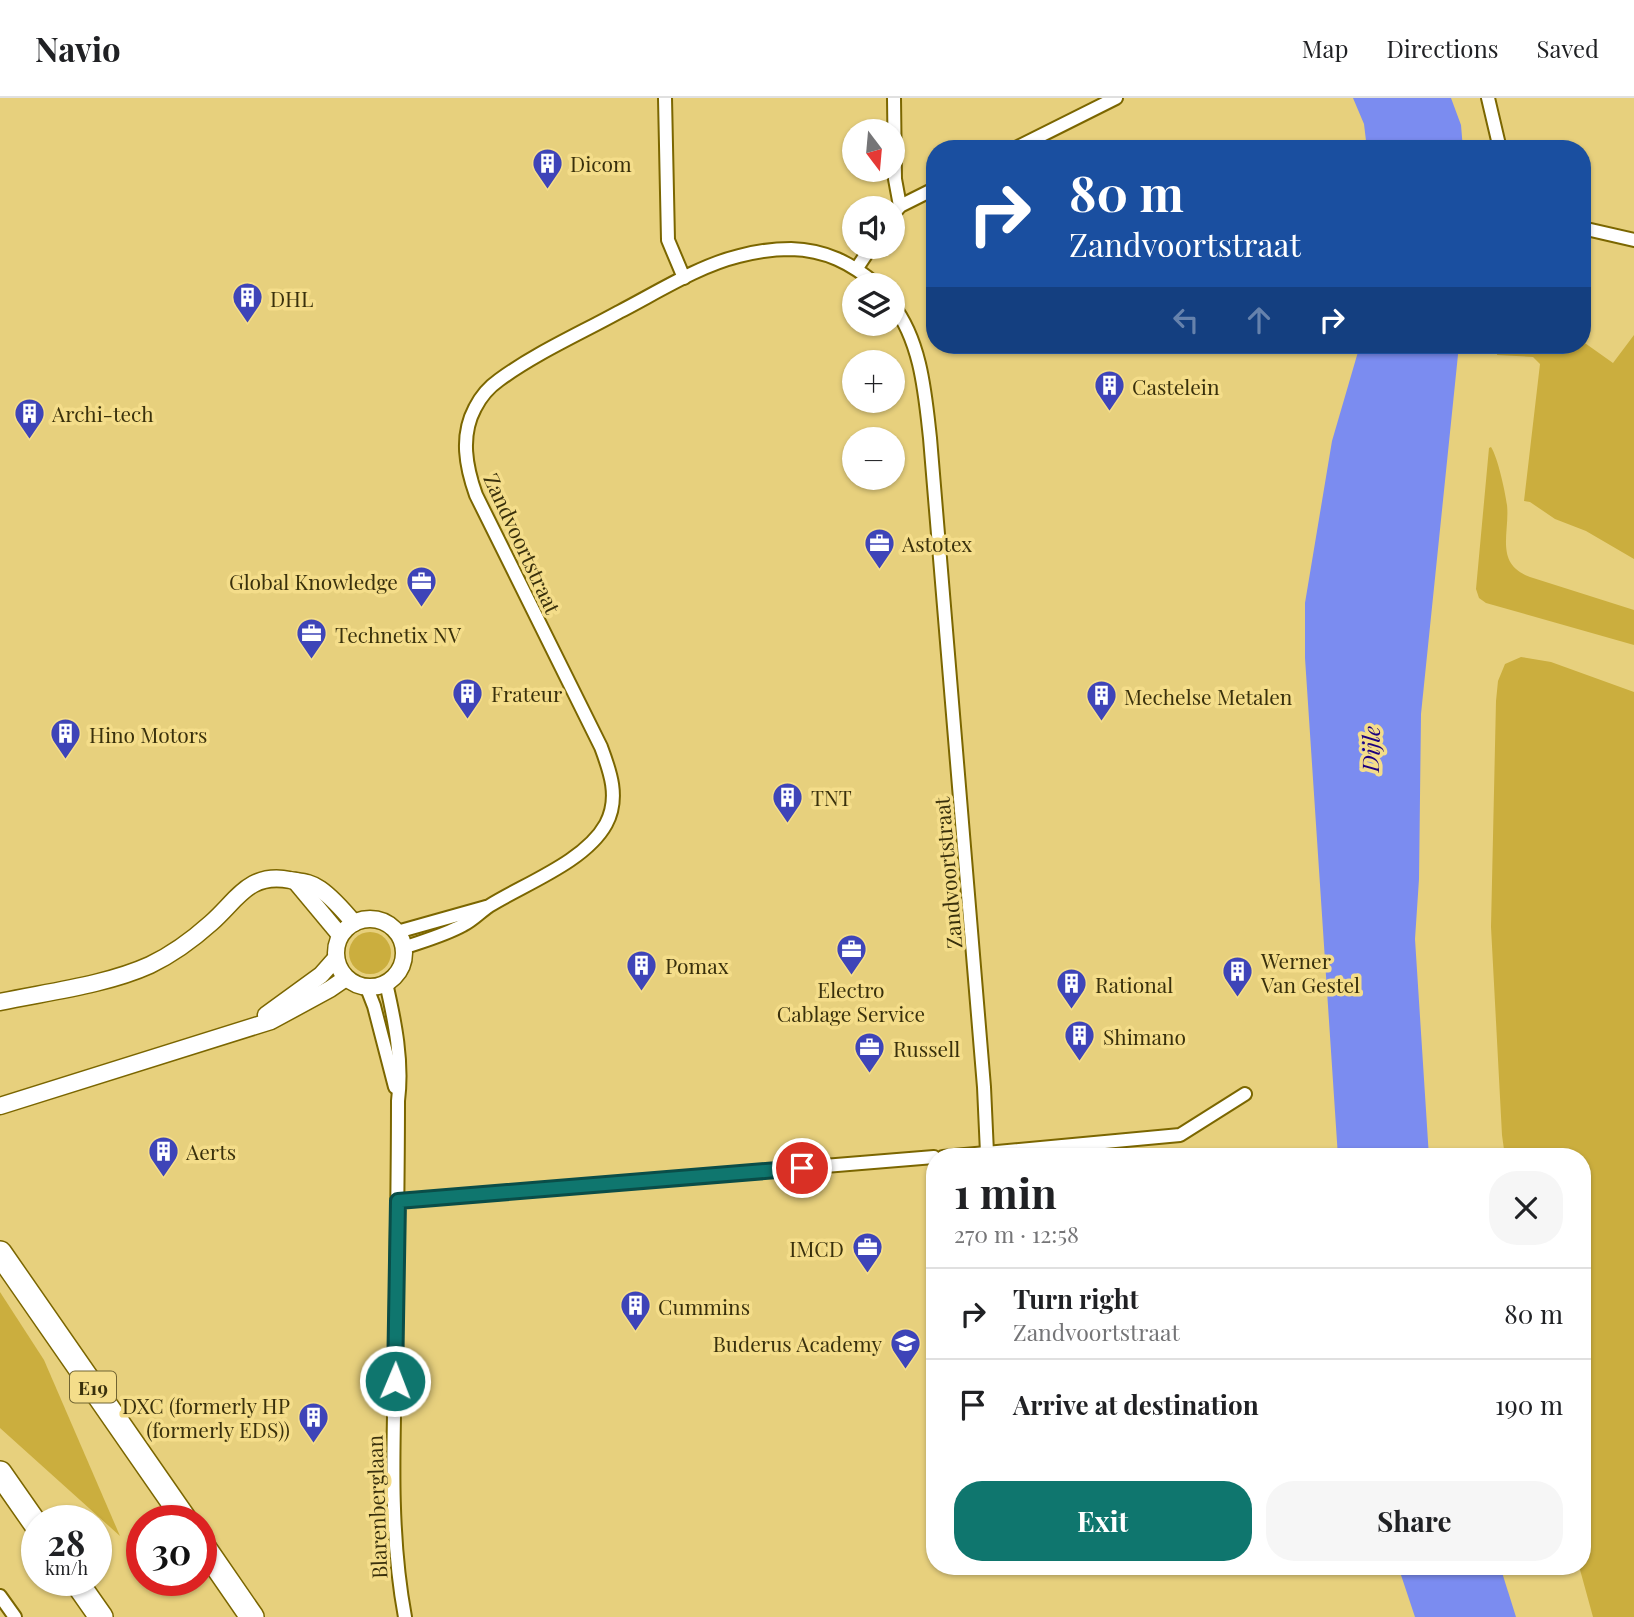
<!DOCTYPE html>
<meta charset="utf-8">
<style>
:root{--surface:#fff;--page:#f6f6f6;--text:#202124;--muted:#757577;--line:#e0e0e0;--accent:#0f766e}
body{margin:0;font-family:"Playfair Display",serif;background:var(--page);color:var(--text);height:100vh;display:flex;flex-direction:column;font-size:26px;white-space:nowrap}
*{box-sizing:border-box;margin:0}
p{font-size:23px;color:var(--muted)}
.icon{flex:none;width:38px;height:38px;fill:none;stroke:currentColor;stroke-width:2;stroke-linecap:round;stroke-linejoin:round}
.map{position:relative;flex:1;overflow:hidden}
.drawer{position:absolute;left:926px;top:1050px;width:665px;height:427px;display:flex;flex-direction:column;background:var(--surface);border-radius:28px;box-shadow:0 2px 5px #0004}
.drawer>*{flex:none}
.hud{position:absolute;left:926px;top:42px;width:665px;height:214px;border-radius:28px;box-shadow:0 2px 5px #0004;background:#1a4fa0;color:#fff;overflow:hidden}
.needle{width:46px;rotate:164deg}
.controls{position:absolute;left:842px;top:21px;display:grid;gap:14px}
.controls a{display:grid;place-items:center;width:63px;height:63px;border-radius:50%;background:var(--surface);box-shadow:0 2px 5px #0004;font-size:35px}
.speed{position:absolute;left:21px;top:1407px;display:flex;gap:14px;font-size:35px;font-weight:700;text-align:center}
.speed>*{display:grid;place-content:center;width:91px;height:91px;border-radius:50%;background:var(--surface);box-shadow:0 2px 5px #0004;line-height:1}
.speed small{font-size:18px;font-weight:400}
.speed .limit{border:10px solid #d22;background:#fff;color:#111}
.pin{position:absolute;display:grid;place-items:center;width:60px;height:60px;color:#fff;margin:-30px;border:4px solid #fff;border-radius:50%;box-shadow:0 2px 7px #0007}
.me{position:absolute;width:77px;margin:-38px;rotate:1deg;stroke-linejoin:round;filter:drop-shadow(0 0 5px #0008)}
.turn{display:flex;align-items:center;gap:24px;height:147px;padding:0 28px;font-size:32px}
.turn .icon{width:91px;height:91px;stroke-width:2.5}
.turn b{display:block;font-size:49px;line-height:60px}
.lanes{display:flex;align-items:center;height:66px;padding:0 28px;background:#0003;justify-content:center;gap:35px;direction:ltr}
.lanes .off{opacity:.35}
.round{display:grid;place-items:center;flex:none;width:74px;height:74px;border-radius:28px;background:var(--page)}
.headline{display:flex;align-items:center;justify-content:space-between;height:119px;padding:0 28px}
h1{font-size:42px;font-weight:700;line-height:52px}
.primary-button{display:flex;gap:14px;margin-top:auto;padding:14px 28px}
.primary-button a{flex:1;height:80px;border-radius:28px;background:var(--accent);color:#fff;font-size:28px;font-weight:700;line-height:80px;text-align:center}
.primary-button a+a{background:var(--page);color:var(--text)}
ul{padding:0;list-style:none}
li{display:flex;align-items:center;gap:21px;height:91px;padding:0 28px;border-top:2px solid var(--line)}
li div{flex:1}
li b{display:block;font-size:26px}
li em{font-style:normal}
header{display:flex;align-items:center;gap:42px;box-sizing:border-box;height:98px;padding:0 35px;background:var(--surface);border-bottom:2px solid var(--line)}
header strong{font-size:33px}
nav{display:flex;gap:38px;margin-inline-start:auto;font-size:24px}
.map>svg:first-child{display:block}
.green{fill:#cbae3e}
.water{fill:#7b8cf0}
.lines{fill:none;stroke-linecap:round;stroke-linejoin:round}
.minor-casing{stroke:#7b6600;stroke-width:16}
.tertiary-casing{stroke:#7b6600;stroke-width:19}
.motorway-casing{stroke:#7b6600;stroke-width:26}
.minor{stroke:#fff;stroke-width:12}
.tertiary{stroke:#fff;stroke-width:16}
.motorway{stroke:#fff;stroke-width:23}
.route-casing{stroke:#0a4d48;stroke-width:18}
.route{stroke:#0f766e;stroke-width:12}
.labels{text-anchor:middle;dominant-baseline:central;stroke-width:7;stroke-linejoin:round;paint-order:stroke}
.shield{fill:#f4dd8a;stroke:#716432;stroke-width:2}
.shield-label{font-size:19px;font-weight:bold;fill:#39300c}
.poi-label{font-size:21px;fill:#39300c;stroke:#f4dd8a;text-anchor:start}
.street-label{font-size:21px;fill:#39300c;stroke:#f4dd8a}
.water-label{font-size:23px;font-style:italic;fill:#1c007e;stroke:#f4dd8a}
</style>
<header>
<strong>Navio</strong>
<nav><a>Map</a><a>Directions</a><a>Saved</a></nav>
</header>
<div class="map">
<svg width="1634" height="1519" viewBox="0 0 1634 1519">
<rect width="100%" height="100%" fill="#e7d07d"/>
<g class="green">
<polygon points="1634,237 1634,461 1586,433 1555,421 1530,404 1524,403 1540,266 1533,259 1497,257 1498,247 1582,247 1582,243 1613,265"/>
<path d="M1491,349C1498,360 1505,393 1507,407C1510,435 1494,466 1530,479L1634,512V547L1486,505L1479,500L1476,491L1489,350Z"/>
<polygon points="1521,559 1551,564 1634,594 1634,1519 1593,1519 1579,1468 1582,1468 1582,1059 1505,1059 1502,1037 1491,829 1496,603 1498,583 1505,566"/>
<circle cx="370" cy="855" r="21"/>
<polygon points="0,1194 44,1262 120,1438 0,1330"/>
</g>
<g class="water">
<polygon points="1353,0 1451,0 1461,27 1463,51 1367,51 1364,26"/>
<polygon points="1360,247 1459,247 1421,616 1419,781 1415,841 1429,1059 1338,1059 1305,560 1305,505 1332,343"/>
<polygon points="1398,1468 1500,1468 1516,1519 1415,1519"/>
</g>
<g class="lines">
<defs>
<g id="minor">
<polyline points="665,0 668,142 684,180"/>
<polyline points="894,0 895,81 900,108"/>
<polyline points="1488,0 1500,51"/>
<polyline points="1014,51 1116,0"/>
<polyline points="892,118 900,108 934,91"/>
<polyline points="1582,130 1634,142"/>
<polyline points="857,170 871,149"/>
<path d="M892,206C921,243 925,295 930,340L984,989L987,1055"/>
<polyline points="397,834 486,809"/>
<path d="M403,850C423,843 445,837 463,827C473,822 480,814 489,808C524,786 585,764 606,726C620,700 610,673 601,649L476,397C466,369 460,338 475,310C480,300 489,289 499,282C536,255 579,236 619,214C656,195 698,168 739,158C754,154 775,151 791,151C826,152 851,165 877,187"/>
<path d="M386,885C395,924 403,964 398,1003C398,1094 396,1184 395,1275C393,1356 390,1439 405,1519"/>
<polyline points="367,890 374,908 395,989"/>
<polyline points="943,1059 1180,1037 1245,996"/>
<polyline points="398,1103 934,1059"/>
<polyline points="0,1498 15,1519"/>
</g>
<g id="tertiary">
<polyline points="295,783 340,837"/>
<circle cx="370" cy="855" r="34"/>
<path d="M0,904C47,894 106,887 150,867C173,856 192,842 211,825C238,801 249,774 290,782C302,784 310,784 320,791C333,800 344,813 354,825"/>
<polyline points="266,917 321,877 336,860"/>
<polyline points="0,1008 271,923 330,891 346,880"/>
</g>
<g id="motorway">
<polyline points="0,1155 186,1423"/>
<polyline points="0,1375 37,1428"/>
<polyline points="201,1445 252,1519"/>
<polyline points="75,1482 101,1519"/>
</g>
</defs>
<use href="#minor" class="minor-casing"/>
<use href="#tertiary" class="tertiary-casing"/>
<use href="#motorway" class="motorway-casing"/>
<use href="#minor" class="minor"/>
<use href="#tertiary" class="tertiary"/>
<use href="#motorway" class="motorway"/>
</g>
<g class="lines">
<defs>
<polyline id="route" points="395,1283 398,1103 802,1070"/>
</defs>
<use href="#route" class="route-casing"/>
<use href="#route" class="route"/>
</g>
<defs>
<symbol id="building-pin" viewBox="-11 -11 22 30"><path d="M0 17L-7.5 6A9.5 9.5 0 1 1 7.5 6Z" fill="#3e44b8" stroke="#f4dd8a"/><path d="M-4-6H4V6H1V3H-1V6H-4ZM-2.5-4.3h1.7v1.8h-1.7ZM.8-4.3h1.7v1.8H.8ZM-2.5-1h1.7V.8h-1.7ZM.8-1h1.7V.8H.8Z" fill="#fff"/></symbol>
<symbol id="office-pin" viewBox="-11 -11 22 30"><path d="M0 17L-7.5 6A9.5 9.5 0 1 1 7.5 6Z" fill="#3e44b8" stroke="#f4dd8a"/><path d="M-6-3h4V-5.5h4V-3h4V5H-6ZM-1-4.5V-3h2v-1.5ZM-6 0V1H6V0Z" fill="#fff"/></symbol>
<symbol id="school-pin" viewBox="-11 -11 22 30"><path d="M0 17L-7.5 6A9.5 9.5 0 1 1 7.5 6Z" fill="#3e44b8" stroke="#f4dd8a"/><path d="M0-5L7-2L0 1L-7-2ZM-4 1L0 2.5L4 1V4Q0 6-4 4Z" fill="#fff"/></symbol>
</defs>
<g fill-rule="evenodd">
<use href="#building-pin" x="530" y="48" width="35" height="47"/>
<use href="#building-pin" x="230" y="182" width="35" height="47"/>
<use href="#building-pin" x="1092" y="270" width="35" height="47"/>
<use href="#building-pin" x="12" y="298" width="35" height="47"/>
<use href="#office-pin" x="862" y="428" width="35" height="47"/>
<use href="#office-pin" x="404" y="466" width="35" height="47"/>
<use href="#office-pin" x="294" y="518" width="35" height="47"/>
<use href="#building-pin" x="450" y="578" width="35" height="47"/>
<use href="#building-pin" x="1084" y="580" width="35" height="47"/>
<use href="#building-pin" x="48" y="618" width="35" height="47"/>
<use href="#building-pin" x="770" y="682" width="35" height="47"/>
<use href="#office-pin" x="834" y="834" width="35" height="47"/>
<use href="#building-pin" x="624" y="850" width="35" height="47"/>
<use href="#building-pin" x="1220" y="856" width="35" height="47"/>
<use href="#building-pin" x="1054" y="868" width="35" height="47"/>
<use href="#building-pin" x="1062" y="920" width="35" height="47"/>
<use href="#office-pin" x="852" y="932" width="35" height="47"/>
<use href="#building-pin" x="146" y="1036" width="35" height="47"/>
<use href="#office-pin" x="850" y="1132" width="35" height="47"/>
<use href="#building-pin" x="618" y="1190" width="35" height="47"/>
<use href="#school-pin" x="888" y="1228" width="35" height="47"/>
<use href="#building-pin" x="296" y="1302" width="35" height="47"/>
</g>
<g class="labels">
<rect class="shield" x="70" y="1273.5" width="46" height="31" rx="5"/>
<g class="shield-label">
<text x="93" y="1289">E19</text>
</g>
<g class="poi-label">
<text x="570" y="65">Dicom</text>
<text x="270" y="200">DHL</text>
<text x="1132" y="288">Castelein</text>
<text x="52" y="315">Archi-tech</text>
<text x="902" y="445">Astotex</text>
<text x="398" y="483" text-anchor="end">Global Knowledge</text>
<text x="335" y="536">Technetix NV</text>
<text x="491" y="595">Frateur</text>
<text x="1124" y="598">Mechelse Metalen</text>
<text x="89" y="636">Hino Motors</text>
<text x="811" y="699">TNT</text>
<text x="1261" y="862">Werner<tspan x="1261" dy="24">Van Gestel</tspan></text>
<text x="665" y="867">Pomax</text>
<text x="1095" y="886">Rational</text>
<text x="851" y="891" text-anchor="middle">Electro<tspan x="851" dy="24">Cablage Service</tspan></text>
<text x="1103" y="938">Shimano</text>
<text x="893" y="950">Russell</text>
<text x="186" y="1053">Aerts</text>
<text x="844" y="1150" text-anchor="end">IMCD</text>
<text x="658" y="1208">Cummins</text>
<text x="882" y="1245" text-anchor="end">Buderus Academy</text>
<text x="290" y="1307" text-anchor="end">DXC (formerly HP<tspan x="290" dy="24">(formerly EDS))</tspan></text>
</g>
<g class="street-label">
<text transform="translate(523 445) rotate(65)">Zandvoortstraat</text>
<text transform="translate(947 775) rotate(-95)">Zandvoortstraat</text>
<text transform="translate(376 1409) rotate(-92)">Blarenberglaan</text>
</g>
<g class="water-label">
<text transform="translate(1370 651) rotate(-89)">Dijle</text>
</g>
</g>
</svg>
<div class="controls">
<a><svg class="needle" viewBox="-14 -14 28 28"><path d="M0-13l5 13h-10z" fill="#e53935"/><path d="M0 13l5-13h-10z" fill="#757577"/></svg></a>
<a><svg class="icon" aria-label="sound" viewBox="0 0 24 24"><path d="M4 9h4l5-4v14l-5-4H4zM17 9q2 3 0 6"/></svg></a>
<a><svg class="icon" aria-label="layers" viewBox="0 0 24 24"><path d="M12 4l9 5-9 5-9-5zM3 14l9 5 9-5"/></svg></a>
<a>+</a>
<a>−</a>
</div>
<div class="speed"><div>28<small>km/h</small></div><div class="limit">30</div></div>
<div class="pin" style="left:802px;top:1070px;background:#d93025"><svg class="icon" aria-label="arrive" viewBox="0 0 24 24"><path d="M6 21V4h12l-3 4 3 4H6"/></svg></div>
<svg class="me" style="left:395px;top:1283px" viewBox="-20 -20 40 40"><circle r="17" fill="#0f766e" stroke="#fff" stroke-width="3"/><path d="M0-11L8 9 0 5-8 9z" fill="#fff"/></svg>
<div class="hud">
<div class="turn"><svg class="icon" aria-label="right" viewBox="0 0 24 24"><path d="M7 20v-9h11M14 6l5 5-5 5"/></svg><div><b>80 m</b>Zandvoortstraat</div></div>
<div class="lanes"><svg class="icon off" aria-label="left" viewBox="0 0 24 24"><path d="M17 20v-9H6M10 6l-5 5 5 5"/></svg><svg class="icon off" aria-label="ahead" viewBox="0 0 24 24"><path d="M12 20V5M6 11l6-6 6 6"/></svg><svg class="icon" aria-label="right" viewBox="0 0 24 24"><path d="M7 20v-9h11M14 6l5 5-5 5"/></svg></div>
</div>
<section class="drawer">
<div class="headline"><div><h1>1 min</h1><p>270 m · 12:58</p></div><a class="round"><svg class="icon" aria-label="close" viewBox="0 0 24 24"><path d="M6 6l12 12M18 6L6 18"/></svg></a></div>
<ul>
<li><svg class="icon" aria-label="right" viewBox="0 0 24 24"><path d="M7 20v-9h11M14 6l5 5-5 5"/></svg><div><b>Turn right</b><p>Zandvoortstraat</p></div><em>80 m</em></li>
<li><svg class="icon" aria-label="arrive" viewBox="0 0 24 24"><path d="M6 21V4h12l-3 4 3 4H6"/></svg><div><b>Arrive at destination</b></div><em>190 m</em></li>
</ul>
<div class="primary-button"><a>Exit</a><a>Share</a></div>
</section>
</div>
